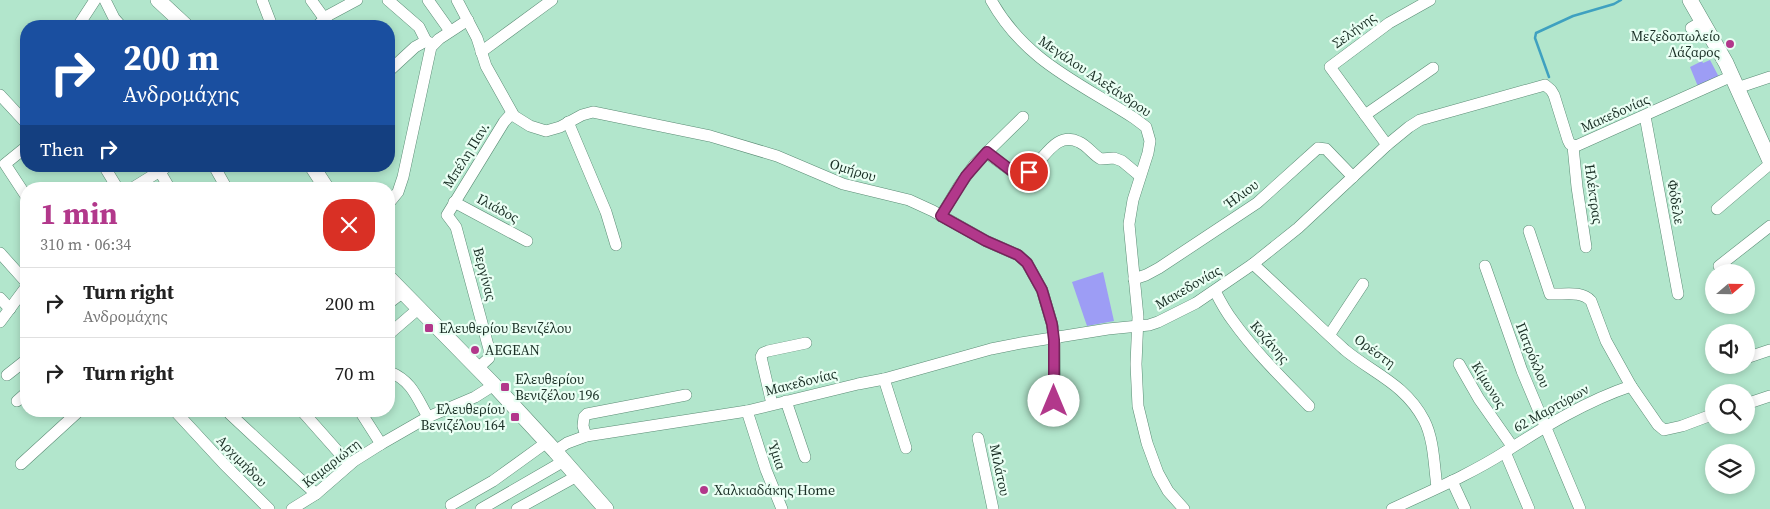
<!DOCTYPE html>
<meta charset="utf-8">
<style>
:root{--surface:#fff;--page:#f6f6f6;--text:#222;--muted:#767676;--line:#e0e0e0;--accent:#b2388b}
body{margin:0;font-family:"Source Serif 4",serif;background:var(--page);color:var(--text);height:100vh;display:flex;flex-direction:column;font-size:19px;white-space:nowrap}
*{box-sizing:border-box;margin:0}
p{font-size:16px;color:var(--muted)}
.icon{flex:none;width:28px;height:28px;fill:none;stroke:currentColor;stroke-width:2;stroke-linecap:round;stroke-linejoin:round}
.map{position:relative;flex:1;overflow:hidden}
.drawer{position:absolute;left:20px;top:182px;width:375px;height:235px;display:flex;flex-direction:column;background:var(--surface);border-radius:20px;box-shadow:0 2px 8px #0003}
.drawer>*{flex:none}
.hud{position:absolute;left:20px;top:20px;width:375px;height:152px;border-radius:20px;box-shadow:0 2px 8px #0003;background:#1a4fa0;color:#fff;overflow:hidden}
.needle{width:32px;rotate:70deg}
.buttons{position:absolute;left:1705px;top:264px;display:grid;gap:10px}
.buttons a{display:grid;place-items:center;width:50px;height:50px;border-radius:50%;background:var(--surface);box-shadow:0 2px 8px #0003;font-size:25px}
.pin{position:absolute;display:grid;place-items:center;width:42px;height:42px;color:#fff;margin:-21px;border:2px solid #fff;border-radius:50%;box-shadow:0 1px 5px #0007}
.me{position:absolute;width:55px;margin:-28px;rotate:0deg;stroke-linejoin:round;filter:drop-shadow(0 0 4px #0008)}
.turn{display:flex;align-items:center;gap:18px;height:105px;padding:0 20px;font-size:22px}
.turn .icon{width:65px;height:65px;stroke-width:2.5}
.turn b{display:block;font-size:35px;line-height:42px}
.then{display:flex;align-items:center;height:48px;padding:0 20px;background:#0003;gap:10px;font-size:19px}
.round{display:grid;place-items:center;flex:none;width:52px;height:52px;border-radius:20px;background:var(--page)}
.head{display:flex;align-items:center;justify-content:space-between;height:85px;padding:0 20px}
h1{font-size:30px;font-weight:700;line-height:38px;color:var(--accent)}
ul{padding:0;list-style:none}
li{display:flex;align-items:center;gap:15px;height:70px;padding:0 20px;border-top:1px solid var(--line)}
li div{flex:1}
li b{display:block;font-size:19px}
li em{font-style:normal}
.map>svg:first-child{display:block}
.green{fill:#9d9df5}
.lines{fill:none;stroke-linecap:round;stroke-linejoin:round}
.stream{stroke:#3fa1c0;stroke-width:2.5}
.minor-casing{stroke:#5b8c75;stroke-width:12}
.major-casing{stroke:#5b8c75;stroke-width:16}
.minor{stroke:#fff;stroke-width:11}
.major{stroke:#fff;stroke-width:15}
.route-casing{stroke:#74245a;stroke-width:12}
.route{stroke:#b2388b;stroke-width:9}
.poi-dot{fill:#b2388b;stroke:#eafff4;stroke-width:2}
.labels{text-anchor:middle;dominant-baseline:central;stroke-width:4.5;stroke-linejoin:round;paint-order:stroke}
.street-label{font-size:14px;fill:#1a2f25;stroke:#eafff4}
.poi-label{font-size:14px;fill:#1a2f25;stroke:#eafff4;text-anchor:start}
</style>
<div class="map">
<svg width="1770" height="509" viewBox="0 0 1770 509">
<rect width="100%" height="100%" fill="#b2e6cc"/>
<g class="green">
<polygon points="1710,60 1720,79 1699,89 1690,67 1702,61 1703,63"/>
<polygon points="1103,272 1114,321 1087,326 1072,282"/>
</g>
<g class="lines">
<polyline class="stream" points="1549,77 1535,38 1536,33 1573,16 1614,4 1621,0"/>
<defs>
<g id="minor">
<polyline points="105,0 114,18 121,26"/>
<polyline points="262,0 272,26"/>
<polyline points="311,0 324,18"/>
<polyline points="388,0 419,27 426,41"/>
<polyline points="428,0 450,31"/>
<polyline points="457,0 477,38 486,66 514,116 530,126 546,131 560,127 582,115 593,112 710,136 777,156 843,184 909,200 933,211 986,241 1018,255 1027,263 1042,290 1052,324 1055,340 1054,419"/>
<path d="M991,0C1025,61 1078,82 1134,118L1146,127L1150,141L1148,153L1133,200L1129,224L1138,317L1136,364L1138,406L1147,443L1158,473L1168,491L1184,509"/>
<polyline points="78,26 95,0"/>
<polyline points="317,26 329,15 357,0"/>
<polyline points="1691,28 1703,21"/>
<polyline points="481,52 552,0"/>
<polyline points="389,71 415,47 426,41 430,43"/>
<polyline points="1737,88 1770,77"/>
<polyline points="0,95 26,123"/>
<polyline points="1365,115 1433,68"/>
<polyline points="1645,116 1678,294"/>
<polyline points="568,122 606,212 616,245"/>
<polyline points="1387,145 1330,67 1389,23 1430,0"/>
<polyline points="1573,146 1577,187 1586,247"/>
<polyline points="26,147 5,164 26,196"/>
<path d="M987,153L1017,175L1022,176C1042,167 1053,129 1079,142C1088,146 1093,155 1101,159L1114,158L1122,161L1140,176"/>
<polyline points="104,166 118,189"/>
<polyline points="214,166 227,189"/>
<polyline points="160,172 170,189"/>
<polyline points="131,189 168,166"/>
<polyline points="454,202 527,241"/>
<polyline points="389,203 398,192 403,177 431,47 439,39 468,20"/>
<polyline points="1717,209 1770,164"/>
<polyline points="941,216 959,186 975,164 1023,117"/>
<path d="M1529,231L1550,294C1564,295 1581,290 1591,301L1606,341L1631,386"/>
<polyline points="0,253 26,282"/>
<path d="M1253,264C1284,292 1314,322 1345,350C1374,374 1405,384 1424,420C1434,439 1434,466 1437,487"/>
<polyline points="1485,266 1522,371 1580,509"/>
<polyline points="1719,266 1770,226"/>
<polyline points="1134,279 1146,275 1159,268 1257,203 1318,148 1326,149 1353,177"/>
<path d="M1215,291C1220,301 1226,312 1233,321C1255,352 1283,379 1309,406"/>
<polyline points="0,298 10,309"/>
<polyline points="389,303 402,293"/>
<polyline points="0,322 26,287"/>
<polyline points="389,334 418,309"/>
<polyline points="1330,334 1363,284"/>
<polyline points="1746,358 1770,350"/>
<polyline points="1459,364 1479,399 1512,446"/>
<polyline points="478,368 489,358 489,349 456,227 447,215 504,122 512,113"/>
<path d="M390,372C412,381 417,398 428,417"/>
<polyline points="7,375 26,360"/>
<polyline points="884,379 906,448"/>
<polyline points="17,401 26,393"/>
<polyline points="786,401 805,457"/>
<polyline points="772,404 761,357 763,353 768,351 806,343"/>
<polyline points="1746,404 1770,396"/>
<polyline points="175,411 224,464 269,509"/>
<polyline points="302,411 349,464"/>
<polyline points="360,411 381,444"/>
<polyline points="747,411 766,470 782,509"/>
<polyline points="230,414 316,494"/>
<polyline points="586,436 583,426 584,417 587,414 686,395"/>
<polyline points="978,438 993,509"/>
<polyline points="555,451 567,443 586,436 747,411 858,384 884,379 991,349 1021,343 1108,329 1149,325 1158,322 1196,303 1253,264 1298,228 1387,145 1409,127 1420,120 1545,85 1551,90 1554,95 1568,140 1570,144 1576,146 1732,76"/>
<polyline points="1505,452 1529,509"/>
<polyline points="21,464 79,411"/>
<polyline points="1452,481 1465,509"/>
<polyline points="451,505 493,481 547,442"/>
<polyline points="292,509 316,494 354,461 381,444 428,417 475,397 494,385"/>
<polyline points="481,509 564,461"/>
<polyline points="517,509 577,476"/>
<path d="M1392,509C1430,491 1469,475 1505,452C1544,427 1586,401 1631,386L1658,425L1664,430L1682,426L1714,414"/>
</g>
<g id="major">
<polyline points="158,0 186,26"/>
<polyline points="1690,0 1726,63 1770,161"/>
<polyline points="312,166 327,189"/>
<polyline points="389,278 494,385 555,451 606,509"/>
</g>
</defs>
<use href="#minor" class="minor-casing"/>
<use href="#major" class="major-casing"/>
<use href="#minor" class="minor"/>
<use href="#major" class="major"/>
</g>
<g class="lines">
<defs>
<polyline id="route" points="1029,172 1022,176 1017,175 987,152 966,176 941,216 986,241 1018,255 1027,263 1042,290 1052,324 1054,340 1054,401"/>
</defs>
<use href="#route" class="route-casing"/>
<use href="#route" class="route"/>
</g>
<g class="poi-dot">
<circle cx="1730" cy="44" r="5"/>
<rect x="424" y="323" width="10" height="10" rx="2.5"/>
<circle cx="475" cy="350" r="5"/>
<rect x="500" y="382" width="10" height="10" rx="2.5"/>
<rect x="510" y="412" width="10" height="10" rx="2.5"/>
<circle cx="704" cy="490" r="5"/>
</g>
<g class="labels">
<g class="street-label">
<text transform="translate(1354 30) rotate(-36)">Σελήνης</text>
<text transform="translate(1095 76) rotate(34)">Μεγάλου Αλεξάνδρου</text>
<text transform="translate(1615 113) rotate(-24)">Μακεδονίας</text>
<text transform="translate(466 155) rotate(-58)">Μπέλη Παν.</text>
<text transform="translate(853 170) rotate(17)">Ομήρου</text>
<text transform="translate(1241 194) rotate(-36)">Ήλιου</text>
<text transform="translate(1594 194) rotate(82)">Ηλέκτρας</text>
<text transform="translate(1676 202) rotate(80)">Φόδελε</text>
<text transform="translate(498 208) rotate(28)">Ιλιάδος</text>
<text transform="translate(485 274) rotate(75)">Βεργίνας</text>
<text transform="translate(1188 287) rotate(-30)">Μακεδονίας</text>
<text transform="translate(1270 342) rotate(49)">Κοζάνης</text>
<text transform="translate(1375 351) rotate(36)">Ορέστη</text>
<text transform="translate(1533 355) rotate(68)">Πατρόκλου</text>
<text transform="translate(801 382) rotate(-14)">Μακεδονίας</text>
<text transform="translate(1489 385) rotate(58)">Κίμωνος</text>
<text transform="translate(1551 408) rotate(-29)">62 Μαρτύρων</text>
<text transform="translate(777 455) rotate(71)">Ύμια</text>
<text transform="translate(242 461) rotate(46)">Αρχιμήδου</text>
<text transform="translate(331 463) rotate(-38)">Καμαριώτη</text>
<text transform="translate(1000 470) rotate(78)">Μιλάτου</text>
</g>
<g class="poi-label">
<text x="1720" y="36" text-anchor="end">Μεζεδοπωλείο<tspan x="1720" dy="16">Λάζαρος</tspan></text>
<text x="439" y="328">Ελευθερίου Βενιζέλου</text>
<text x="485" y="350">AEGEAN</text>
<text x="515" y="379">Ελευθερίου<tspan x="515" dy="16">Βενιζέλου 196</tspan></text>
<text x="505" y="409" text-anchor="end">Ελευθερίου<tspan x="505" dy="16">Βενιζέλου 164</tspan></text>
<text x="714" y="490">Χαλκιαδάκης Home</text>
</g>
</g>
</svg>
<div class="buttons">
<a><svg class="needle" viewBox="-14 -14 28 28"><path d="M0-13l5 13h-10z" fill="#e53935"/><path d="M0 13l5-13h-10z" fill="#767676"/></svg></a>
<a><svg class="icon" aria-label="sound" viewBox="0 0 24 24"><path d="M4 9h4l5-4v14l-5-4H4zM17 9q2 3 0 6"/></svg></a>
<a><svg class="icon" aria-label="search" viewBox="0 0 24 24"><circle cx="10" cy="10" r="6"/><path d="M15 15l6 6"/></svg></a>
<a><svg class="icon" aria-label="layers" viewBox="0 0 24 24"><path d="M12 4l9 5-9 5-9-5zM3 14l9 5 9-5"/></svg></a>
</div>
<div class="pin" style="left:1029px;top:172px;background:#d93025"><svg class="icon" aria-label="arrive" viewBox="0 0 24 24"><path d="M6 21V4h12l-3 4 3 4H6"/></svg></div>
<svg class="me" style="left:1054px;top:401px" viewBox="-20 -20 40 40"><circle r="19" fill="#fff"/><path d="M0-13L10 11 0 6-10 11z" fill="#b2388b"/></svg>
<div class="hud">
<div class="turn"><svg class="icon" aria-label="right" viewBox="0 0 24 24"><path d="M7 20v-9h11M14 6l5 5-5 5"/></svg><div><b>200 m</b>Ανδρομάχης</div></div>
<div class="then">Then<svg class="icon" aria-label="right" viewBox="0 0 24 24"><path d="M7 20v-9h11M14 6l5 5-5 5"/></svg></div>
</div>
<section class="drawer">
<div class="head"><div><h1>1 min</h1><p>310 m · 06:34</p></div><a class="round" style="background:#d93025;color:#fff"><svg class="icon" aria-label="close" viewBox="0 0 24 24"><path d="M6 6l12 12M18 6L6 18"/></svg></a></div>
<ul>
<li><svg class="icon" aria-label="right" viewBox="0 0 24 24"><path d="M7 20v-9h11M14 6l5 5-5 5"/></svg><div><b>Turn right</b><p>Ανδρομάχης</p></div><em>200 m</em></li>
<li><svg class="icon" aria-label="right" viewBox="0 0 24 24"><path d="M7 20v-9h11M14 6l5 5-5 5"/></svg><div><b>Turn right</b></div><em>70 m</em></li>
</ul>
</section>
</div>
